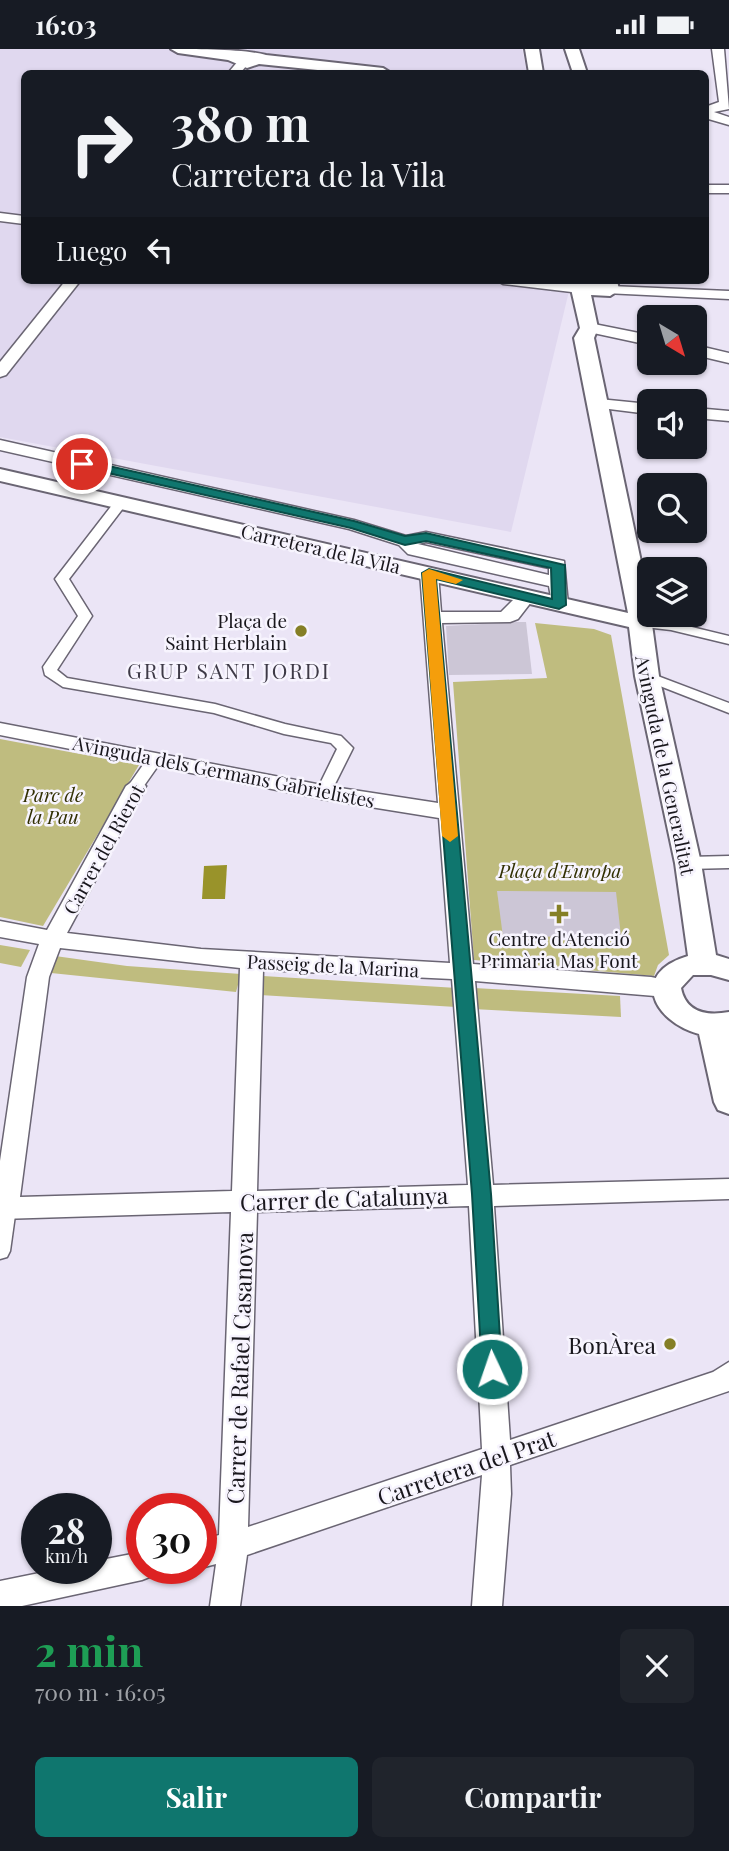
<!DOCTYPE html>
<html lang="es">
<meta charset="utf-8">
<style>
:root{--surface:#171b24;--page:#20242c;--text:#f1f3f6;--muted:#9ea1a6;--accent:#0f766e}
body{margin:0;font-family:"Playfair Display",serif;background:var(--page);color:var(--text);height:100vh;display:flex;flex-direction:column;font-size:26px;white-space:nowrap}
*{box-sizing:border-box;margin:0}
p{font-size:23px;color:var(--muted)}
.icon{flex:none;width:38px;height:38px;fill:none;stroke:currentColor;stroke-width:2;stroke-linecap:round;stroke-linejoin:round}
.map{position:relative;height:1557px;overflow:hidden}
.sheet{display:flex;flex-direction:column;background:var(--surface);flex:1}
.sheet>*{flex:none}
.hud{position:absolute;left:21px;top:21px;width:688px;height:214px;border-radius:10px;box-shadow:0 2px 5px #0004;background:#171b24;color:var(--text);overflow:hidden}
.needle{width:46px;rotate:142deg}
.tools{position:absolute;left:637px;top:256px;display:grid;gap:14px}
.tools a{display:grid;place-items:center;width:70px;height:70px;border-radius:10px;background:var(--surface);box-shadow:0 2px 5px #0004;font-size:35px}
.speed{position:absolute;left:21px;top:1444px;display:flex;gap:14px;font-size:35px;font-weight:700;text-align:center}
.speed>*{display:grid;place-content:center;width:91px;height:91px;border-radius:50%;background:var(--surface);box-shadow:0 2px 5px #0004;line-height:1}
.speed small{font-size:18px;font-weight:400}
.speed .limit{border:10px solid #d22;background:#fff;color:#111}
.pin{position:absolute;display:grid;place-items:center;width:60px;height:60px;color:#fff;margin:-30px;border:4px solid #fff;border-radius:50%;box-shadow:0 2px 7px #0007}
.me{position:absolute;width:77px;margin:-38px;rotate:357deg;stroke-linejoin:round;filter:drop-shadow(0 0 5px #0008)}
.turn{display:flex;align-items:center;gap:24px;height:147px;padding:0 35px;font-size:32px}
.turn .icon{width:91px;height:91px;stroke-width:2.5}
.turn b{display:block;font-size:49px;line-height:60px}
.then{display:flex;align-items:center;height:66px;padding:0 35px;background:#0003;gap:14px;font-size:26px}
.round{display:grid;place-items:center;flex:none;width:74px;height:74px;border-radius:10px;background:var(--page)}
.head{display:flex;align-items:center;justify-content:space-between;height:119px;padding:0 35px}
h1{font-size:42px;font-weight:700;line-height:52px;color:#1e9e55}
.cta{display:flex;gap:14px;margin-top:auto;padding:14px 35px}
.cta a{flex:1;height:80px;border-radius:10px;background:var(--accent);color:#fff;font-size:28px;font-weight:700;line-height:80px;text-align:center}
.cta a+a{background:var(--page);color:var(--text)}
.status{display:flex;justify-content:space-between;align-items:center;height:49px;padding:0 35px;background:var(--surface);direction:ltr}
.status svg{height:19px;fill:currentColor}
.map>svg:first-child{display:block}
.built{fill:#e0d8ef}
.green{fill:#bfbc7f}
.water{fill:#99932a}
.building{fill:#ccc6d6}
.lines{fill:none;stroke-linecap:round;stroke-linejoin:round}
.pedestrian-casing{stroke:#6a6573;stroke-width:3}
.minor-casing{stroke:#6a6573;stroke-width:3}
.tertiary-casing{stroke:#6a6573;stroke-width:4}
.pedestrian{fill:#fff;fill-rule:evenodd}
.minor{fill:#fff;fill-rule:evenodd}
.tertiary{fill:#fff;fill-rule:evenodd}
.route{fill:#0f766e;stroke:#0a4d48;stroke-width:2}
.slow{fill:#f59e0b}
.poi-dot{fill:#857f26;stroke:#f7f4fe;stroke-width:2.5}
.labels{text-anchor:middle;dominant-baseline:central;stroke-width:5;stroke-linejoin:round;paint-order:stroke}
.street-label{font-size:19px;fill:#19171d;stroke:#f7f4fe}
.poi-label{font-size:19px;fill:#19171d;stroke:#f7f4fe;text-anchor:end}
.park-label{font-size:19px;font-style:italic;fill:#323003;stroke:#f7f4fe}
.neighbourhood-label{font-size:21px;letter-spacing:2px;fill:#3e3a47;stroke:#f7f4fe}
.near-street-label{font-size:23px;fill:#19171d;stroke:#f7f4fe}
.near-poi-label{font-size:23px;fill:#19171d;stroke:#f7f4fe;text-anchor:end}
</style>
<div class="status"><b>16:03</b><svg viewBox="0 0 49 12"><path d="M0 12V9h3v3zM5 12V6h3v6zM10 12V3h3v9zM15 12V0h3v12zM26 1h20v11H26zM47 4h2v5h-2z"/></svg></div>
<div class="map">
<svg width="729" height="1557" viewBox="0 0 729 1557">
<rect width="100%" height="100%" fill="#ebe5f6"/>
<polygon class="built" points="0,0 522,0 527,24 24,24 24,231 569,231 570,238 511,483 0,388"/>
<g class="green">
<polygon points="535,574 594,580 611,586 669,906 658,916 654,927 474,911 453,633 547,629"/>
<polygon points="0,690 139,716 43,877 0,868"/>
<polygon points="0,896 30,901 21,918 0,914"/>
<polygon points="55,907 127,917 241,925 236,943 51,924"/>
<polygon points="263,927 457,939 456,958 260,946"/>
<polygon points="474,939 620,947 621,968 473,960"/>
</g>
<polygon class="water" points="227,816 225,850 202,850 204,817"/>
<g class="building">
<polygon points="517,573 526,573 532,625 449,626 446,577"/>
<polygon points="497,842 616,843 621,887 503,888"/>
</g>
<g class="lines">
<defs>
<g id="pedestrian">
<polygon points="121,450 127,454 69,530 92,567 57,621 67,629 215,655 285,675 341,687 353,699 329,747 324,748 316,743 337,700 331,694 284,685 214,664 63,638 45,626 43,618 78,567 55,530 116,451"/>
<polygon points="641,570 671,573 729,587 729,595 671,581 636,577 634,574"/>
<polygon points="647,623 729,654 729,664 642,630 640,627 642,624"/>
<polygon points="155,705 160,706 163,710 160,714 141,741 131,741 128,737 131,733 150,706"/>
<polygon points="729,807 729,819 688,820 680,814 688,808"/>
<polygon points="6,1151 13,1153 16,1159 10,1202 7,1208 0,1210 0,1153"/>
</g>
<g id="minor">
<polygon points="712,0 724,0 729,60 714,63 729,68 729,76 705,69 705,58 719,53"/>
<polygon points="239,11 249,14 240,24 228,24"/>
<rect x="705" y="136" width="24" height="8"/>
<polygon points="0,164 24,167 24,175 0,172"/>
<polygon points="66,231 81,231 6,326 0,328 0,313"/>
<path d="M496,231C517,231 573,227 587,240L580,244L503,235Z"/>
<polygon points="610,237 729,242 729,250 605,244 603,241"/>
<polygon points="589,274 649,286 649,296 584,282 581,279"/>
<polygon points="695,296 729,304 729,314 695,306"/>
<polygon points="599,350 649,355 649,365 593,358 591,355"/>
<polygon points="695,359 729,362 729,372 695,369"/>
<path d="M0,391L354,471L406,487L426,483L564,512L568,556L565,560H553L549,537L408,505L399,496L349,480L0,401ZM426,493L549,519V526L418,495Z"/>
<path d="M429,519L438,524L441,563H501L520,544H532L535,548L518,570L510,573L442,574L473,915L651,928L675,933L678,939L675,945L667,948L475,932L493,1136L729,1130V1150L494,1157L510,1391L713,1323L729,1313V1342L510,1416L511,1445L502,1557H472L482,1426L247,1506L240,1557H210L216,1515L201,1519V1491L219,1486L231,1163L0,1170V1112L27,928L39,895L0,888V872L47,881L126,737L136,730L146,737L67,884L201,900L450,914L439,769L327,751L0,686V674L327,737L438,754L420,524ZM60,899L240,919L232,1142L20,1148L49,928ZM263,921L452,930L468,1136L257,1142ZM469,1157L482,1400L248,1478L257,1163Z"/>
<polygon points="142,1503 142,1519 156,1519 152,1527 142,1531 22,1557 0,1557 0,1532 64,1519 96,1519 96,1512"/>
</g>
<g id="tertiary">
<path d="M171,0C197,0 244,0 266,6L383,19L391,24H347L259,15L247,19L228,11L178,4Z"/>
<polygon points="525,0 539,0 543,24 529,24"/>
<polygon points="565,0 579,0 587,24 573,24"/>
<path d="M569,231L600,235L599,231H617L619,241L610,247L591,246L598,279L594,289L648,546L659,627L701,814L716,906L729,910V931L711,926H693L681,939C686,964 707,967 729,963V1065L718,1061L714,1053L699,985C652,972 630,924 688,907L675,814L635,627L629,578L0,432V420L628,564L574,289L580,279Z"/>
</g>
</defs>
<use href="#pedestrian" class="pedestrian-casing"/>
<use href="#minor" class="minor-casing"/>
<use href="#tertiary" class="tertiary-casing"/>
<use href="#pedestrian" class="pedestrian"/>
<use href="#minor" class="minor"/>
<use href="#tertiary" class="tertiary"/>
</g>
<polygon class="route" points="82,411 354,472 405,487 426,484 565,516 566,556 559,560 436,530 491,1145 502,1320 499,1327 492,1329 485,1327 482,1320 472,1145 422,524 429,520 552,550 551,519 426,492 405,496 351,479 77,417 75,415"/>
<polygon class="slow" points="429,520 463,531 456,535 436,530 458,787 450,793 442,787 422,524"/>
<g class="poi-dot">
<circle cx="301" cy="582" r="7"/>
<path d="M555.5 854.5h7v7h7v7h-7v7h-7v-7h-7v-7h7z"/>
<circle cx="670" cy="1295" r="7"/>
</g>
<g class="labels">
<g class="street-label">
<text transform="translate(321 499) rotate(13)">Carretera de la Vila</text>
<text transform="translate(666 716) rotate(78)">Avinguda de la Generalitat</text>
<text transform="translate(224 722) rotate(11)">Avinguda dels Germans Gabrielistes</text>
<text transform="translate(103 800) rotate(-61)">Carrer del Rierot</text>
<text transform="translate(333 916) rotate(3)">Passeig de la Marina</text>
</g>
<g class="poi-label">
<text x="287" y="571">Plaça de<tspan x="287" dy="22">Saint Herblain</tspan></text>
<text x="559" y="889" text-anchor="middle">Centre d'Atenció<tspan x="559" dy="22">Primària Mas Font</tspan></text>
</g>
<g class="park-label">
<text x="53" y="745">Parc de<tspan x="53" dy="22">la Pau</tspan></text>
<text x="560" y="821">Plaça d'Europa</text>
</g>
<g class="neighbourhood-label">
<text x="229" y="621">GRUP SANT JORDI</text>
</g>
<g class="near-street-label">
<text transform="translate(344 1149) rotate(-2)">Carrer de Catalunya</text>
<text transform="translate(239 1319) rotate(-88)">Carrer de Rafael Casanova</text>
<text transform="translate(466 1418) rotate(-19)">Carretera del Prat</text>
</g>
<g class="near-poi-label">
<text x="656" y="1295">BonÀrea</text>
</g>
</g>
</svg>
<div class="tools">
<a><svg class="needle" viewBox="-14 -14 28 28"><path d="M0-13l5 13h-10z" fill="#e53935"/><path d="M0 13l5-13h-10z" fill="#9ea1a6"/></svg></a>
<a><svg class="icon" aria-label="sound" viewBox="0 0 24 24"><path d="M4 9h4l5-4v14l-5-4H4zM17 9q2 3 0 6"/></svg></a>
<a><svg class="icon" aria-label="search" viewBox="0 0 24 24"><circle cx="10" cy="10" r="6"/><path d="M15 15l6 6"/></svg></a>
<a><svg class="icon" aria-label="layers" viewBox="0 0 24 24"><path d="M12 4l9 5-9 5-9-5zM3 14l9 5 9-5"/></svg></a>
</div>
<div class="speed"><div>28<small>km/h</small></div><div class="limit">30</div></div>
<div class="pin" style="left:82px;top:415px;background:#d93025"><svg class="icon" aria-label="arrive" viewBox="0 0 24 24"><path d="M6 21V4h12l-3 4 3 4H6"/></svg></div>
<svg class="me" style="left:492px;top:1320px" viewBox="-20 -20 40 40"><circle r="17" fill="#0f766e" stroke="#fff" stroke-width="3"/><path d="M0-11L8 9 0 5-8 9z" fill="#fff"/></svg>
<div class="hud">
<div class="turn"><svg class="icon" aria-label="right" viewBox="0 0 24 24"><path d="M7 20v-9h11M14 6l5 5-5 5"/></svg><div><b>380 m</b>Carretera de la Vila</div></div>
<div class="then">Luego<svg class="icon" aria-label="left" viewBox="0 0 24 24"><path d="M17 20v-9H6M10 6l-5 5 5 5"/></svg></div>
</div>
</div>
<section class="sheet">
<div class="head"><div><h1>2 min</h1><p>700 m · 16:05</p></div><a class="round"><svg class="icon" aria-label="close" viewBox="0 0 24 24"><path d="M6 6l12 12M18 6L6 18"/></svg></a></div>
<div class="cta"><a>Salir</a><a>Compartir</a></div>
</section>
